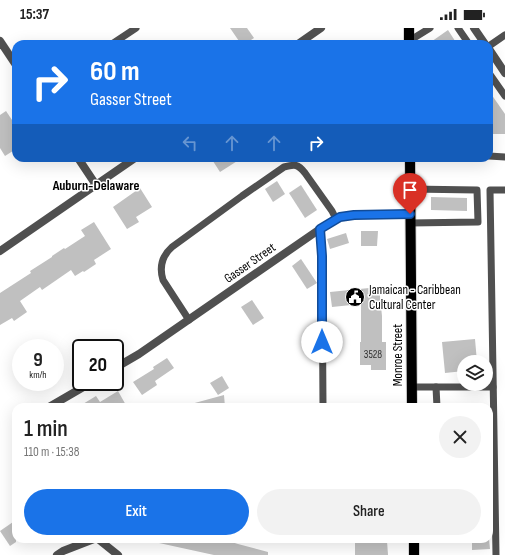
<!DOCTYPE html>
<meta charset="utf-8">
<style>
:root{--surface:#fff;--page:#f2f2f2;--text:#222;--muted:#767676;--accent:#1a73e8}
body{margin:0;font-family:"Sofia Sans Condensed",sans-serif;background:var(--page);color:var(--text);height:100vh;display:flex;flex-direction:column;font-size:15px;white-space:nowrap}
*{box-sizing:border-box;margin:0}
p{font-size:13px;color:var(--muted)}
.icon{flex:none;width:22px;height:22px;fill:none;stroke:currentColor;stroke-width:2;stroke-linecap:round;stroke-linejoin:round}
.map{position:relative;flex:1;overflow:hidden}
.panel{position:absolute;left:12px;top:375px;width:481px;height:140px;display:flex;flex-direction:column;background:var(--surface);border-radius:12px;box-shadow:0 4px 16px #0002}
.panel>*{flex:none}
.top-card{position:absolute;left:12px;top:12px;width:481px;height:122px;border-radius:12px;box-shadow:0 4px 16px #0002;background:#1a73e8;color:#fff;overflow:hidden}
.tools{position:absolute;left:457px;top:327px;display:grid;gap:8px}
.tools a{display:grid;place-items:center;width:36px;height:36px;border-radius:50%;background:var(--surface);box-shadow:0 4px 16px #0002;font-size:20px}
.speed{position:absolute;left:12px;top:311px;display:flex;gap:8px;font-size:20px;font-weight:700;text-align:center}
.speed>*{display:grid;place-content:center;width:52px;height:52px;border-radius:50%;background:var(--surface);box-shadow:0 4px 16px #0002;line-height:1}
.speed small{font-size:10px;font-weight:400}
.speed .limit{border:2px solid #111;border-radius:6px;background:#fff;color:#111}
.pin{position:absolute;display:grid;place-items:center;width:34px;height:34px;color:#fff;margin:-41px -17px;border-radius:50% 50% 50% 0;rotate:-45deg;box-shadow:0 0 4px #0007}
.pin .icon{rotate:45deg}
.me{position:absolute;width:44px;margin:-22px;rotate:0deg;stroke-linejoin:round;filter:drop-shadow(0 0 3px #0008)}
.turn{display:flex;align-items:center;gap:14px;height:84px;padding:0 12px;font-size:18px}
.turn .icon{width:52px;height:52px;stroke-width:2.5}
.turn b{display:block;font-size:28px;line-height:34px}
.lanes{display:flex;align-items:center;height:38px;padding:0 12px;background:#0003;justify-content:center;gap:20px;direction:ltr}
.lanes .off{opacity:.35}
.round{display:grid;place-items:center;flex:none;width:42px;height:42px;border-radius:21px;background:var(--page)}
.overview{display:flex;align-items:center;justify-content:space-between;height:68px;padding:0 12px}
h1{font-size:24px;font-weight:600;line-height:30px}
.primary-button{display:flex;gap:8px;margin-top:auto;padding:8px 12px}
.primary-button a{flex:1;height:46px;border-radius:24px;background:var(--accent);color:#fff;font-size:16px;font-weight:600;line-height:46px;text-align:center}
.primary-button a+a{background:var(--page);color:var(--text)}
.status{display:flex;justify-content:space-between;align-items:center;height:28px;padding:0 20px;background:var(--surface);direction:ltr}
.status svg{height:11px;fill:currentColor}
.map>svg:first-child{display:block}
.building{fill:#c0c0c0}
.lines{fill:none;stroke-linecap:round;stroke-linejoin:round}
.primary-casing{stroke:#dbdbdb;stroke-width:12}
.service{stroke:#505050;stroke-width:7}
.minor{stroke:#505050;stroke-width:8}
.tertiary{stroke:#505050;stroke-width:8}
.primary{stroke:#000;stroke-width:10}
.route-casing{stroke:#114b97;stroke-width:10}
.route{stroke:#1a73e8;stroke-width:7}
.labels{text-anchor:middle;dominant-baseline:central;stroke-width:3;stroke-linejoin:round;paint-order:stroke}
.number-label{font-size:11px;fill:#303030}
.street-label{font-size:13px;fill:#000;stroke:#fff}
.poi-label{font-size:13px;fill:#000;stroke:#fff;text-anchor:start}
.neighbourhood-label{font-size:14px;font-weight:bold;fill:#000;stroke:#fff}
</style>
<div class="status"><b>15:37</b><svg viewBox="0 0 49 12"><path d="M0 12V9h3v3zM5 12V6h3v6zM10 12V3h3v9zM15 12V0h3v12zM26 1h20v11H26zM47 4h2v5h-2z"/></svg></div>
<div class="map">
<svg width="505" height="527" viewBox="0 0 505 527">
<rect width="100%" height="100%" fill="#fff"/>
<g class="building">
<polygon points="230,0 247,0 254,10 245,16 241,16"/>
<polygon points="448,2 457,16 428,16"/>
<polygon points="489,63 505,86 505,106 489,106"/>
<polygon points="6,83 16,98 16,121 5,128 0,120 0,87"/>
<polygon points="211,130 242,130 220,144"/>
<polygon points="277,153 285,166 273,174 265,161"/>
<polygon points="301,157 317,182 305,190 289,165"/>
<polygon points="140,160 152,179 136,189 139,194 127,201 113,179"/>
<polygon points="431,169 467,170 467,183 431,182"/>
<polygon points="94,194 111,221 94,232 96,236 84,244 83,243 75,248 71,242 42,262 40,259 20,273 27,284 14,293 12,290 0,297 0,265 31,245 30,243 52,229 52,228 64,220 65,221 85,208 81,202"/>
<polygon points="361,203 378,203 377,218 361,218"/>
<polygon points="346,205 349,215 330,221 327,211"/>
<polygon points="301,231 317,255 307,261 292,238"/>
<polygon points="379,259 382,288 382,314 386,314 386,342 371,342 371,337 360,337 360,314 361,314 361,276 332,279 330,264"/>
<polygon points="252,272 264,290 253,297 241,279"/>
<polygon points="475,311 477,334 464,334 464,343 445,345 442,314"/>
<polygon points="167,330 174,340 155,353 157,357 142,367 133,354 154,341 153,339"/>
<polygon points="222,348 229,360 218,367 210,355"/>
<polygon points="118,363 127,379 78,379 96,368 100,374"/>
<polygon points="224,367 225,379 192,379 191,376"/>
<polygon points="13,494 16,499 16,514 10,518 0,503"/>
<polygon points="160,511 222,511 238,516 268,524 268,527 214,527 159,515"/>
<polygon points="472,511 489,511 490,521 472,522"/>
<polygon points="387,513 388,527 355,527 355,515"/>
</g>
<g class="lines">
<defs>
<g id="primary">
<polyline points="409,0 409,16"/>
<polyline points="410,130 412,379"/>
<polyline points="414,511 414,527"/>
</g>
</defs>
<use href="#primary" class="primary-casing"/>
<g class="service">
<polyline points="458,0 469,16"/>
<polyline points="409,13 430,0"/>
<polyline points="112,16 136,0"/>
<polyline points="489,18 505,7"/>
<polyline points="489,45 505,68"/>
<polyline points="489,128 505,129"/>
<polyline points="410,161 477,162 478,194 410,195"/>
<polyline points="320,201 322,228 323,379"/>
<path d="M189,292L163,252C159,239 162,228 172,219L242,168L284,139C295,136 298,136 305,145L332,183L336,191"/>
<polyline points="412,359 493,359"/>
<polyline points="436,359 437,379"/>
<polyline points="496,527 490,162 505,162"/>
</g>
<g class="minor">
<polyline points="474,0 485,16"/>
<polyline points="0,13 16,37"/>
<polyline points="489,21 505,45"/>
<polyline points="78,130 96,157"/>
<polyline points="115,340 139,326 320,201 340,189 353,187 410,186"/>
<polyline points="49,379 92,354"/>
<polyline points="98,511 118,527"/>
<polyline points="57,527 63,523 94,511"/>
</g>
<g class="tertiary">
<polyline points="298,16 321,0"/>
<polyline points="0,223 135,130"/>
</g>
<use href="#primary" class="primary"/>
</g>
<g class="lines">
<defs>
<polyline id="route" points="322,314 322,228 320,201 340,189 354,187 410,186"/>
</defs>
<use href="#route" class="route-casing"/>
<use href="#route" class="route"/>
</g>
<defs>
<symbol id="civic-disc" viewBox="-11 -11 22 22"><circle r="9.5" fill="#000" stroke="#fff"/><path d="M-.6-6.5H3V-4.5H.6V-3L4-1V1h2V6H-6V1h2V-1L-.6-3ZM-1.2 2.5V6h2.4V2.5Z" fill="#fff"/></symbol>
</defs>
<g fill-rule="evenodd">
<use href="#civic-disc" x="344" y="258" width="22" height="22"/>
</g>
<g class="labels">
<g class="number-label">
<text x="373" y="326">3528</text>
</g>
<g class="street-label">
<text transform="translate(250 235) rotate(-35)">Gasser Street</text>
<text transform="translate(398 327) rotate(-90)">Monroe Street</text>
</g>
<g class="poi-label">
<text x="369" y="262">Jamaican - Caribbean<tspan x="369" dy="15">Cultural Center</tspan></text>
</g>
<g class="neighbourhood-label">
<text x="96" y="157">Auburn-Delaware</text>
</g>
</g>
</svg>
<div class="tools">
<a><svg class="icon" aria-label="layers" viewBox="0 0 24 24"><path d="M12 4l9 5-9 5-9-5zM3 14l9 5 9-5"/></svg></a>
</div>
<div class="speed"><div>9<small>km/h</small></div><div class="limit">20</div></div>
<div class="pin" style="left:410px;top:186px;background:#d93025"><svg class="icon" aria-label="arrive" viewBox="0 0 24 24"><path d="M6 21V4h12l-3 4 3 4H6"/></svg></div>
<svg class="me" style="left:322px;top:314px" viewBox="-20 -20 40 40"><circle r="19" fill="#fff"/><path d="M0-13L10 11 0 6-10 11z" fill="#1a73e8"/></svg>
<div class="top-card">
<div class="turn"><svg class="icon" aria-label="right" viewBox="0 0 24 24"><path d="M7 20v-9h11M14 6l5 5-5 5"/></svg><div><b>60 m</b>Gasser Street</div></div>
<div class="lanes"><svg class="icon off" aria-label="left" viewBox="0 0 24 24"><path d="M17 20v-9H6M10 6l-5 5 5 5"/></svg><svg class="icon off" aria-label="ahead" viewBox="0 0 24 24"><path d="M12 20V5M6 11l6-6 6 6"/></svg><svg class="icon off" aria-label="ahead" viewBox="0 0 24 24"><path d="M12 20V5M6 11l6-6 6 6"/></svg><svg class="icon" aria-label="right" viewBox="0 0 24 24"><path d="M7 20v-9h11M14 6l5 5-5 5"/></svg></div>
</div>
<section class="panel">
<div class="overview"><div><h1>1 min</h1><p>110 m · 15:38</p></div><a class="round"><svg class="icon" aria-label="close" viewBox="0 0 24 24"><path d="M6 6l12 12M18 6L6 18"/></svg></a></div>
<div class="primary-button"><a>Exit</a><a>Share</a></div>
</section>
</div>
